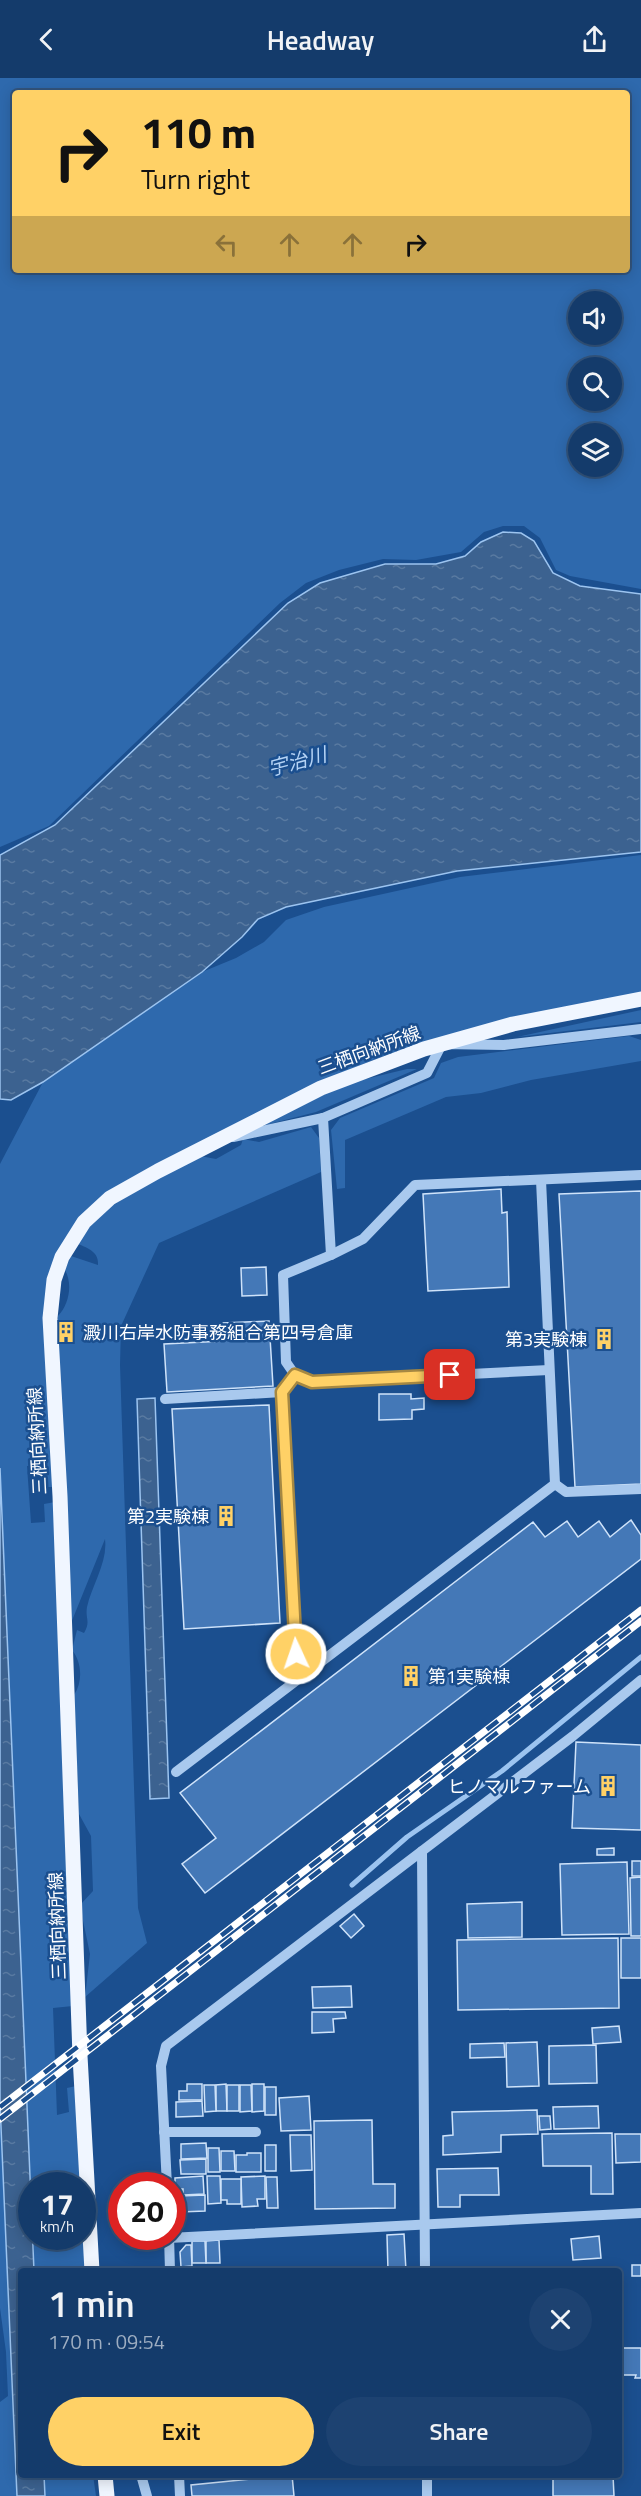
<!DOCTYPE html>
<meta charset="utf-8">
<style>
:root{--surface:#143b6b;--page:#1d4271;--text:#f1f3f6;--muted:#9dadc1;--line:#33557e;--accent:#ffd166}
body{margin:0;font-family:"Titillium Web","Noto Sans JP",sans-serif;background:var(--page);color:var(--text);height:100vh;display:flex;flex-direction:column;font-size:22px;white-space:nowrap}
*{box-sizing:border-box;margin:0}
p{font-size:20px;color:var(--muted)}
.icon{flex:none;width:33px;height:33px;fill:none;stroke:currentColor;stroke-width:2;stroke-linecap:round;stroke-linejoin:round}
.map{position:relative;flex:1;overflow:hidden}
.panel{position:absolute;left:18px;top:2190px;width:604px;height:210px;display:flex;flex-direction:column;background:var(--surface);border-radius:6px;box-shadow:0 3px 15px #0003,0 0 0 2px var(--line)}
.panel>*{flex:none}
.guide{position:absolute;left:12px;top:12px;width:618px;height:183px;border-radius:6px;box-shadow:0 3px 15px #0003,0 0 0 2px var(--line);background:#ffd166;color:#111;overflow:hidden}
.tools{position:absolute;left:568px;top:213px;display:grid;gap:12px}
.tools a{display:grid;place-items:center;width:54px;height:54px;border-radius:50%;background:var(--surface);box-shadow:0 3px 15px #0003,0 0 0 2px var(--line);font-size:30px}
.speed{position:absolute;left:18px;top:2094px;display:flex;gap:12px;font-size:30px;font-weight:700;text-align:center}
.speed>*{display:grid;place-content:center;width:78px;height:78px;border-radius:50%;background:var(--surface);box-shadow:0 3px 15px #0003,0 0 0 2px var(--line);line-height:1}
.speed small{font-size:15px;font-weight:400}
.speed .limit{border:9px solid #d22;background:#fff;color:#111}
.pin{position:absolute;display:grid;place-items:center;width:51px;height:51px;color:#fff;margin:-26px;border-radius:12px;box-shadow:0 3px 9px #0006}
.me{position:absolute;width:66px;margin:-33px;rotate:357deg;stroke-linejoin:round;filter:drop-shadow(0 0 4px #0008)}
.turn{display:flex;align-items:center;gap:21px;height:126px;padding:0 30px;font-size:27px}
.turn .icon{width:78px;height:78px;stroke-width:2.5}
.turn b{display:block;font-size:42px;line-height:51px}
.lanes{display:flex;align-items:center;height:57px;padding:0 30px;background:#0003;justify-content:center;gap:30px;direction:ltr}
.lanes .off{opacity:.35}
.round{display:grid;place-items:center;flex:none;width:63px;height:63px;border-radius:32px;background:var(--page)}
.head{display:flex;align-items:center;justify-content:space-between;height:102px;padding:0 30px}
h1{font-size:36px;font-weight:600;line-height:45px}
.action{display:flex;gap:12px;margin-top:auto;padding:12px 30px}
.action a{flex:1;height:69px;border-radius:36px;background:var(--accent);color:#111;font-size:24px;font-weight:600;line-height:69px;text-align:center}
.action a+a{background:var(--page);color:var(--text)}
header{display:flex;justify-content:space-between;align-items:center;height:78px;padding:0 30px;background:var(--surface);font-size:27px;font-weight:600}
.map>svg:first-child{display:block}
.green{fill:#2e69ad;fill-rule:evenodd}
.water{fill:url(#water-ripples);stroke:#9cc4f0;stroke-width:1.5}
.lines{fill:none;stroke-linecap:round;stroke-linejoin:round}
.stream{stroke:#9cc4f0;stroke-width:5}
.building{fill:#4478b7;stroke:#cfe3fa;stroke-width:1.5}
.minor{stroke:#a9c9ee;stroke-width:10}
.major{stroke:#f0f6ff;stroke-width:15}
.rail-casing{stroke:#fff;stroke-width:7}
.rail{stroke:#1b4f8f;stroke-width:4.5;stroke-dasharray:14;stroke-linecap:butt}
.route-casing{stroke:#a68842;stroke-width:15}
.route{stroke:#ffd166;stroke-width:10}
.labels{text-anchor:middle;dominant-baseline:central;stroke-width:5;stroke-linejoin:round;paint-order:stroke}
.street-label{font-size:18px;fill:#fff;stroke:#1b4f8f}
.poi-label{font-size:18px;fill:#fff;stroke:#1b4f8f;text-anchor:end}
.water-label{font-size:20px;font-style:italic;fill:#b5d3f5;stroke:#1b4f8f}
</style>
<header><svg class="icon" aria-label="back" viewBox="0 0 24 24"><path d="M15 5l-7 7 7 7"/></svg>Headway<svg class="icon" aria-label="share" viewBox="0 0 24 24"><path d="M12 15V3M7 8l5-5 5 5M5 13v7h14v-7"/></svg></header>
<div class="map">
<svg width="641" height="2418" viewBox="0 0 641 2418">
<defs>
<pattern id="water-ripples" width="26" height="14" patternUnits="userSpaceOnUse" patternTransform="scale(1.5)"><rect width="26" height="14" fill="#3c6290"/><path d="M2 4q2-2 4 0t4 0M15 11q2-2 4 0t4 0" fill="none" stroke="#597aa1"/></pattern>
</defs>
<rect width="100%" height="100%" fill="#1b4f8f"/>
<g class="green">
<path d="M0,0H641V511L570,498L556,492L540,460L524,448H503L484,454L461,474L416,482L383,481L339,492L306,505L280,525L49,748L0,769ZM15,15H627V192H15ZM579,224H612V256H579ZM579,290H612V322H579ZM579,356H612V388H579Z"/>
<path d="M641,777V917C550,935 455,950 368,984C311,1007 256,1036 201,1064C145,1093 81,1117 56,1180C39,1223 45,1268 48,1314C50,1346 52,1377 53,1409H44L43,1389L27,1388L31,1445L45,1444L44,1426L55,1424L72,1872L77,1946L74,1948L73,1928L53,1930L57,2037L69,2034L67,2010L76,2008L75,1987L79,1986L86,2193H34L33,2159L82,2158V2108H32L31,2129L0,1390V1086L43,1004L202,894L236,880L264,864L286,842L324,829L460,799Z"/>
<polygon points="641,932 641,944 517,959"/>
<polygon points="629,958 641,962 641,983 531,1002 481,1015 446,1019 345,1062 345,1110 337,1111 331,1052 340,1040 434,1000 441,985 458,979"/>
<polygon points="407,991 417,991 316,1034 250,1051 349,1005"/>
<path d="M311,1049L319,1060L321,1094L159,1165L121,1248L120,1287L138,1830L147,1865L85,1919L90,1876L81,1833V1826L93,1813L91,1758L79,1736L74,1617C83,1604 82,1584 72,1572L77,1552L84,1555C91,1543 85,1541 87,1529C92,1507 108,1484 105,1461L69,1550L58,1265L74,1264L73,1246H58V1238C69,1227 73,1206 65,1192L71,1178L98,1187C99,1173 87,1170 76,1165L84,1154L110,1129L133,1113L200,1078L216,1081L241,1067L243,1061L259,1064Z"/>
<polygon points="0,2026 2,2070 17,2418 0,2418 0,2324 8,2318 6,2274 0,2230"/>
<polygon points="44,2397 93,2397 96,2418 45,2418"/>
</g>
<g class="water">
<polygon points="503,454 521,455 534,463 553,495 580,508 641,516 641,774 457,793 286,829 258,841 242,859 202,894 43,1004 11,1022 0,1021 0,777 55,747 288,525 320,505 385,486 436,486 465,478 481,464"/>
<polygon points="155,1320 169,1720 150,1721 137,1321"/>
<polygon points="0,1390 34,2193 21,2193 21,2397 44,2397 45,2418 17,2418 0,2026"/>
</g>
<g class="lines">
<polyline class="stream" points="352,1807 407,1759 502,1693 641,1579"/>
</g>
<g class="building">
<polygon points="501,1111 502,1135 507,1134 509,1209 428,1213 423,1116"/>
<polygon points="641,1113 641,1406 575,1409 559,1116"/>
<polygon points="266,1189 267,1217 242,1218 241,1190"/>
<polygon points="269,1243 273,1308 167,1314 164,1266 224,1263 223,1245"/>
<polygon points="60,1246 72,1246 72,1261 61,1261"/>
<polygon points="379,1316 411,1316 411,1321 424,1320 424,1331 412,1332 412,1341 379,1342"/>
<polygon points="269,1327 280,1545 184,1551 172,1331"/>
<polygon points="631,1442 641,1457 641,1481 205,1815 182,1786 216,1760 180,1715 533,1444 545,1459 567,1443 578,1459 599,1443 610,1459"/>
<polygon points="576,1664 641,1667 641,1752 572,1750"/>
<polygon points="614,1770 614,1777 597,1777 597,1771"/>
<rect x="632" y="1783" width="9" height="15"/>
<polygon points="627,1784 629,1856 562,1857 560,1786"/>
<polygon points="641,1799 641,1858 631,1858 630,1800"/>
<polygon points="522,1824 522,1859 468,1860 467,1826"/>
<polygon points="354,1836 364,1848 351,1860 340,1848"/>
<polygon points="618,1860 619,1930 458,1932 457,1862"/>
<rect x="621" y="1860" width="20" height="40"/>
<polygon points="351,1908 352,1929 313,1930 312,1909"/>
<polygon points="312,1934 345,1934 346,1940 333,1941 334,1954 312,1955"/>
<polygon points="619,1948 621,1964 593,1966 592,1950"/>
<polygon points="537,1964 539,2008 507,2009 506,1965"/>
<polygon points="504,1965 505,1979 470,1980 470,1966"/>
<polygon points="596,1967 597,2005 549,2006 549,1968"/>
<polygon points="187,2006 202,2006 202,2022 179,2022 179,2013 187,2013"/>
<polygon points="226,2006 227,2033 216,2033 216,2007"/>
<polygon points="252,2006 264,2006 264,2033 252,2034"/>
<polygon points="204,2007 215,2007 216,2033 205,2034"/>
<rect x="227" y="2007" width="12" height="26"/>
<polygon points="240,2007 251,2007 252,2033 240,2034"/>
<rect x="265" y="2009" width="11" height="28"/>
<polygon points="309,2018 311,2052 281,2053 279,2020"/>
<polygon points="202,2023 203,2038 176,2039 176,2024"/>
<polygon points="598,2028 599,2050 554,2051 553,2029"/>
<polygon points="537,2032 538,2056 501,2057 501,2074 443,2077 443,2058 453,2057 452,2034"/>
<polygon points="539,2038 550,2038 551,2051 540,2052"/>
<polygon points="372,2042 373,2106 395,2106 395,2130 315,2131 314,2043"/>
<polygon points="612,2055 613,2116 591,2116 591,2088 543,2088 542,2056"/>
<polygon points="615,2056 641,2056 641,2084 616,2085"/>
<polygon points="290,2057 311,2057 312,2092 291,2093"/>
<polygon points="206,2065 207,2080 181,2081 181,2066"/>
<rect x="265" y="2067" width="11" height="26"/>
<polygon points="208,2070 219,2070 220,2094 208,2094"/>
<polygon points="221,2073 234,2073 235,2093 221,2093"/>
<polygon points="247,2075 261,2075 261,2094 236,2094 236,2077 247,2077"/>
<polygon points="206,2081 206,2096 181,2096 180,2082"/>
<polygon points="498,2090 499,2117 460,2117 460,2129 438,2129 437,2091"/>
<polygon points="203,2098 204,2116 183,2117 183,2111 175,2111 175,2100"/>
<polygon points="207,2098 220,2098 221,2125 208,2126"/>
<polygon points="265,2098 265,2121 257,2121 258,2128 242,2129 241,2099"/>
<polygon points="266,2099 277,2099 278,2130 267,2130"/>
<polygon points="221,2101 241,2101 241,2126 227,2126 227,2122 221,2122"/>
<polygon points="205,2117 205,2133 180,2134 180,2118"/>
<polygon points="404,2156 406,2193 388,2193 387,2157"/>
<polygon points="599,2158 601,2180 573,2182 571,2161"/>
<polygon points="219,2162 220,2185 206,2185 206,2163"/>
<polygon points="192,2163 205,2163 206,2185 192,2185"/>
<polygon points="186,2167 191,2167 192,2188 181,2189 180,2174"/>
<rect x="632" y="2187" width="9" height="11"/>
<polygon points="218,2189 218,2193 186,2193 186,2190"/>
<polygon points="620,2270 641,2270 641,2300 635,2300 636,2297 620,2297"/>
<polygon points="292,2397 294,2418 192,2418 191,2407"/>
<polygon points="553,2397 613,2397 614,2418 553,2418"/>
</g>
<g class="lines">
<g class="minor">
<polyline points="323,1040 331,1177"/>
<polyline points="233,1059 323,1040 427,995 442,966 504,967 641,951"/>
<polyline points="549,1292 312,1304 295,1297 286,1284 283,1197 331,1177 363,1161 415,1107 641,1097"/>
<polyline points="295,1297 282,1314 296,1576 306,1594"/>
<polyline points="165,1321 282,1314"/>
<polyline points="555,1406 566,1414 641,1411"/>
<polyline points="176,1694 555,1406 541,1102"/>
<polyline points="422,1773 425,2193"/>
<polyline points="164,2054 256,2054"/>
<polyline points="167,2108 161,1988 166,1968 573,1658 641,1602"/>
<polyline points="169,2158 170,2193"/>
<polyline points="169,2160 641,2135"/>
<polyline points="141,2397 147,2418"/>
<polyline points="179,2397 180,2418"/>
<polyline points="427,2397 427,2418"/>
</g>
<g class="major">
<polyline points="92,2193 80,1978 60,1418 50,1240 54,1202 62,1179 84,1144 110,1120 158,1093 321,1010 424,971 513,946 641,921"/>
<polyline points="105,2397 107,2418"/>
</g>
<defs>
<g id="rail">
<polyline points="0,2029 641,1532"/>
<polyline points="0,2041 641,1543"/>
</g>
</defs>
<use href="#rail" class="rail-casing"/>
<use href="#rail" class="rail"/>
</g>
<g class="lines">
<defs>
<polyline id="route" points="296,1576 282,1314 295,1297 312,1304 450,1297"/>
</defs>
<use href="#route" class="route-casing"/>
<use href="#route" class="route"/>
</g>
<defs>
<symbol id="building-bare" viewBox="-9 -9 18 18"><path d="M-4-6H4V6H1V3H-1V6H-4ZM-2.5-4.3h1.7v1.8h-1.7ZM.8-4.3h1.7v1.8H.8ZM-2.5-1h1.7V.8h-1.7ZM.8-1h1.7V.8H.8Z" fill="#ffd166" stroke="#1b4f8f" stroke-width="2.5" paint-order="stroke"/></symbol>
</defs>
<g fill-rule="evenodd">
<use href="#building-bare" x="51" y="1239" width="30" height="30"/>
<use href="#building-bare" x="589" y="1246" width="30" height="30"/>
<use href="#building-bare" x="211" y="1423" width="30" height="30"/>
<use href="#building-bare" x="396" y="1583" width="30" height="30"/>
<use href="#building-bare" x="593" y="1693" width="30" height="30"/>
</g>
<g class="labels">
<g class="street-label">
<text transform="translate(369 972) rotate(-20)">三栖向納所線</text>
<text transform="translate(37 1363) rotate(-93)">三栖向納所線</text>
<text transform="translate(57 1848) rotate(-92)">三栖向納所線</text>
</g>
<g class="poi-label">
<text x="83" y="1254" text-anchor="start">澱川右岸水防事務組合第四号倉庫</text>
<text x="587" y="1261">第3実験棟</text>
<text x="209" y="1438">第2実験棟</text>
<text x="428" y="1598" text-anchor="start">第1実験棟</text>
<text x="591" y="1708">ヒノマルファーム</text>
</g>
<g class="water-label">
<text transform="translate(297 683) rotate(-15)">宇治川</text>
</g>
</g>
</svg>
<div class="tools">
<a><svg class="icon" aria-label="sound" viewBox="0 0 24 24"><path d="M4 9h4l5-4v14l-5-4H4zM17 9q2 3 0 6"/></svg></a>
<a><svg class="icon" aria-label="search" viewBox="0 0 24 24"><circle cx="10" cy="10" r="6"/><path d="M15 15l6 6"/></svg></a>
<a><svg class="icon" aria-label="layers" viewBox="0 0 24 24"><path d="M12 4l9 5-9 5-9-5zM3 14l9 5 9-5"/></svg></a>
</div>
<div class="speed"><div>17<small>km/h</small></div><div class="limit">20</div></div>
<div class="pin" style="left:450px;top:1297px;background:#d93025"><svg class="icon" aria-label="arrive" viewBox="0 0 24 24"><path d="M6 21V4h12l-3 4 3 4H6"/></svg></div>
<svg class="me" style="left:296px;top:1576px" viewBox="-20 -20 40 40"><circle r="17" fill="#ffd166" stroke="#fff" stroke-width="3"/><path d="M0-11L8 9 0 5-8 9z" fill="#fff"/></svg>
<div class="guide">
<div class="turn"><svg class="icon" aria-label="right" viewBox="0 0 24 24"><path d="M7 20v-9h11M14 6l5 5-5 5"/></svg><div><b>110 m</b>Turn right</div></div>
<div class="lanes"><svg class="icon off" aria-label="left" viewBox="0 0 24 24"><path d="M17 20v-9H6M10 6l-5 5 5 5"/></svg><svg class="icon off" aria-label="ahead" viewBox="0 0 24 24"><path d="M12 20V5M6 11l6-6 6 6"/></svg><svg class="icon off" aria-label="ahead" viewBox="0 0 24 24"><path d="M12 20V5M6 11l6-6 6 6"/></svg><svg class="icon" aria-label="right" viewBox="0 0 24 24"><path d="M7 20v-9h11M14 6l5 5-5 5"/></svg></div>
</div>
<section class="panel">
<div class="head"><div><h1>1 min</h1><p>170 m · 09:54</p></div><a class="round"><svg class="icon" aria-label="close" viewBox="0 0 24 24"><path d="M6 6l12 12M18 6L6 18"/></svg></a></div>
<div class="action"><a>Exit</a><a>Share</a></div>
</section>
</div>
